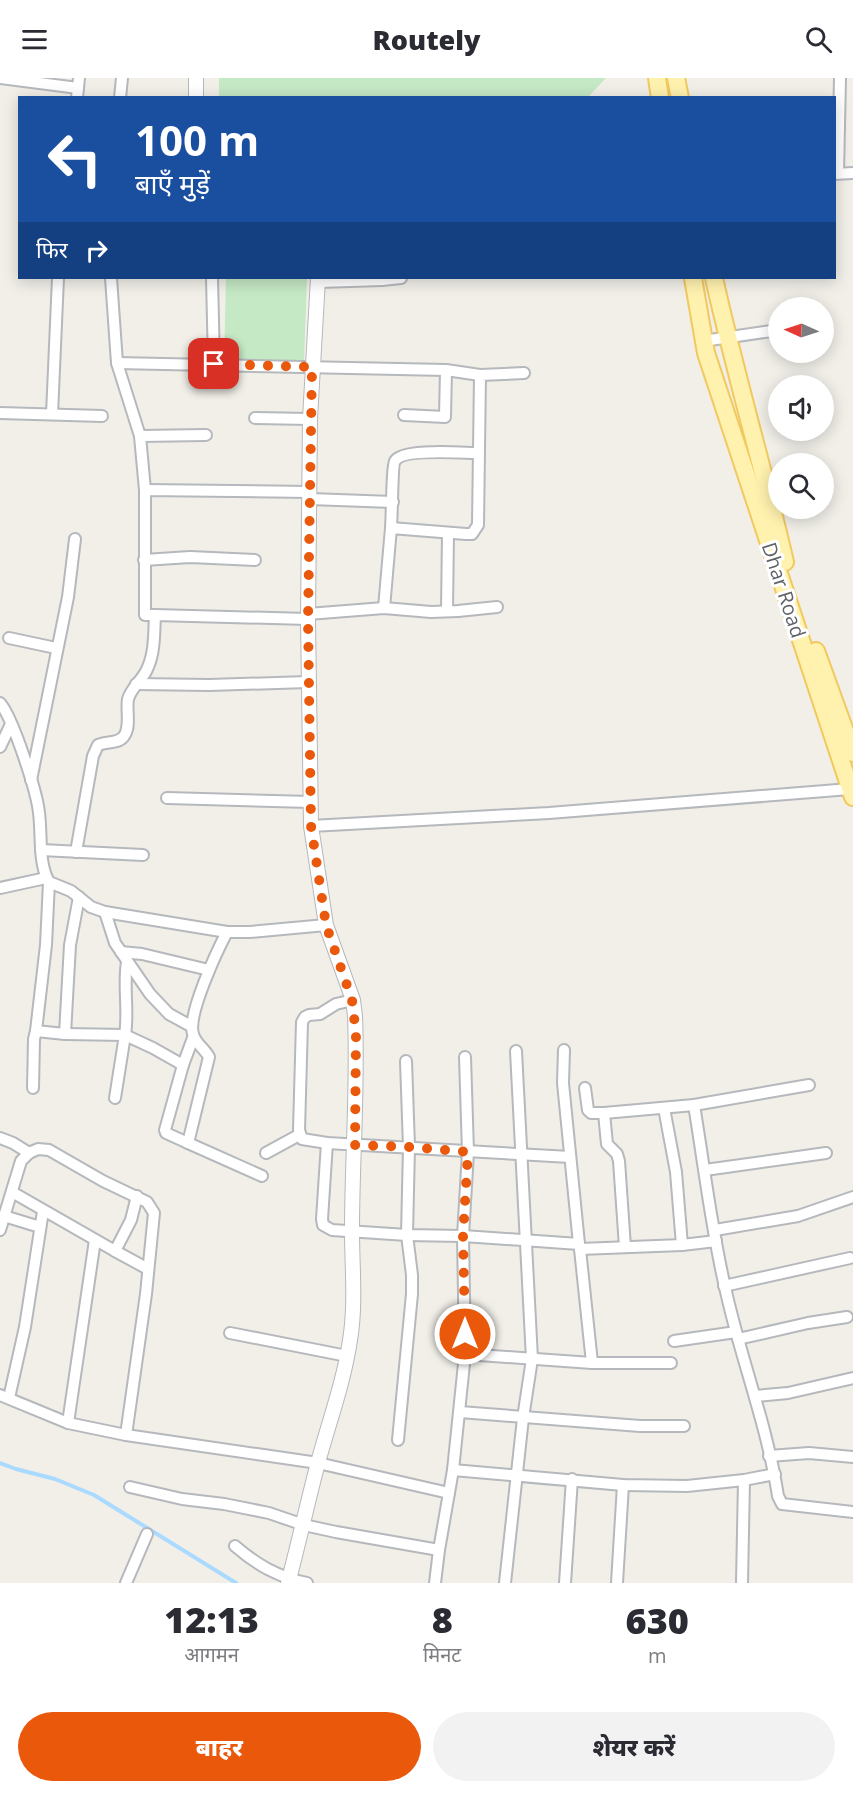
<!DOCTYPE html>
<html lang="hi">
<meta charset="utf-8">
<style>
:root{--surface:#fff;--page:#f2f2f3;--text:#2b2b33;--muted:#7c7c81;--accent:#ea580c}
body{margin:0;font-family:"Open Sans","Noto Sans Devanagari",sans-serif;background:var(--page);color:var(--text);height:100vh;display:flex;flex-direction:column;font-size:22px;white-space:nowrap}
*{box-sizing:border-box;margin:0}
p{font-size:20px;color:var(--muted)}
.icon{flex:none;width:33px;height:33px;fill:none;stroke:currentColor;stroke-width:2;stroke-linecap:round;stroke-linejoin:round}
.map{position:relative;height:1505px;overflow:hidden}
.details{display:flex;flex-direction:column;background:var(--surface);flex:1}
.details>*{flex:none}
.top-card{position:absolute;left:18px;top:18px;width:818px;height:183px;border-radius:0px;box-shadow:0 3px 15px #0003;background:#1a4fa0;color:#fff;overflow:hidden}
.needle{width:39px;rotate:273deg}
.controls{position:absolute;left:768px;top:219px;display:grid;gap:12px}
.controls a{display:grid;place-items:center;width:66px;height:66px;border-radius:50%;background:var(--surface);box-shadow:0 3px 15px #0003;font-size:30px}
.pin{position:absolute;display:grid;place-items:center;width:51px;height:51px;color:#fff;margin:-26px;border-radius:12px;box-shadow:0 3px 9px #0006}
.me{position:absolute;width:66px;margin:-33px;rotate:0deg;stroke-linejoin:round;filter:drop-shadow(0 0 4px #0008)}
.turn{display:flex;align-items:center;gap:21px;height:126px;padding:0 18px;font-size:27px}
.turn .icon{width:78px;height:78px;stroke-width:2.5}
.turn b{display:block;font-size:42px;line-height:51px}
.then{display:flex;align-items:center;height:57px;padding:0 18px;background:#0003;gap:12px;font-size:22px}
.eta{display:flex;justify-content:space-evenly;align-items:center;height:102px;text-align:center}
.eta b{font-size:36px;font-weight:800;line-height:42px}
.cta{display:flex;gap:12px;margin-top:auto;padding:12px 18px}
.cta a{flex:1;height:69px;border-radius:36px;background:var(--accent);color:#fff;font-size:24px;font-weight:800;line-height:69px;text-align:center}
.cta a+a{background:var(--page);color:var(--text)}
header{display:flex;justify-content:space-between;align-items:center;height:78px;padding:0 18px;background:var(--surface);font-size:27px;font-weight:800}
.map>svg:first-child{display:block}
.green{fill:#c5e8c5}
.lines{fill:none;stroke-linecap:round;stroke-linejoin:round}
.stream{stroke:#aadaff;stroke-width:4}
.minor-casing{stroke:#b5b8bc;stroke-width:14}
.tertiary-casing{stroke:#b5b8bc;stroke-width:16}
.primary-casing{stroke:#f2c960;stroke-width:20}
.minor{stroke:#fff;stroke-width:10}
.tertiary{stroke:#fff;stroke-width:14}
.primary{stroke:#fff2af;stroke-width:16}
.route{stroke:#ea580c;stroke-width:10;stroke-dasharray:0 18}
.labels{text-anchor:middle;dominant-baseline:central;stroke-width:6;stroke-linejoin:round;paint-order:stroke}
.street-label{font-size:20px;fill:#5f6368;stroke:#fff}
</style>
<header><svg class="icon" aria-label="menu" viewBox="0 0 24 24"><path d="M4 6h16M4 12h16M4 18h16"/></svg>Routely<svg class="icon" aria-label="search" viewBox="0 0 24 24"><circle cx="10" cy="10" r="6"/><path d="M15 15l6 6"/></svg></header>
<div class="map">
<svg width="853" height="1505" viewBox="0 0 853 1505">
<rect width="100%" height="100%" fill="#f1efe8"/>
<g class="green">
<polygon points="219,0 606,0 587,20 219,19"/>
<polygon points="226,200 307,200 304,284 224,284"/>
</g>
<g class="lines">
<polyline class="stream" points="0,1385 16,1391 55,1401 94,1417 236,1505"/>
<defs>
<g id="minor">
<polyline points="0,0 78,10"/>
<polyline points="77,20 79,0"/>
<polyline points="120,20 122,0"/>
<polyline points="838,95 840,0"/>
<polyline points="834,96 853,95"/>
<polyline points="111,200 117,285 140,358"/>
<polyline points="212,200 214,286"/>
<polyline points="319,204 382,202 401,200"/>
<polyline points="703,263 778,252"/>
<polyline points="117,285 446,292 480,297"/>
<polyline points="0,335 102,338"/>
<polyline points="52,336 58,200"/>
<polyline points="404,337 445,339 446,292"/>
<polyline points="255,340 310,341"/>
<polyline points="145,412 140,358 206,357"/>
<polyline points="310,421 393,424"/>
<path d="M391,450C392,439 392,387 395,383C402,370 463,375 478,375"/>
<polyline points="144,482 190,479 255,482"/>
<polyline points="384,530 391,450 466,456 472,456 478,447 480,297 524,295"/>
<polyline points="447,533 448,455"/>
<polyline points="308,536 384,530 431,534 458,533 497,529"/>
<polyline points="155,537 145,537 145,412 310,414"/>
<polyline points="9,560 56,570"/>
<polyline points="136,606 209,607 308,604"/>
<path d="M0,625C13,640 37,714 39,735C42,757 38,785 49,804L71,813L91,829L105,834L227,854H250L326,847"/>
<polyline points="0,669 11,646"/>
<polyline points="31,702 68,519 75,461"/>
<polyline points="167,720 311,724"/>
<polyline points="311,748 549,735 850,711"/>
<polyline points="41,772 143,777"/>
<path d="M76,774L93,678L98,667C107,663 119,666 124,658C131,649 126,632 128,621C132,608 144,601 148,589C155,573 154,554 155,537L308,541"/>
<polyline points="49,804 46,867 36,953 65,956 70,867 79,819"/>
<polyline points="0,810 46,800"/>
<polyline points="105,834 115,865 150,916 169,936 191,948"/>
<path d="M227,854C217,873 187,937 193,956C195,965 205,971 209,979L188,1065L262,1098"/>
<polyline points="121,874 142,876 209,892"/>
<path d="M127,884C123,908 129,933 125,957L153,970L183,987"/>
<polyline points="353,922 336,926 320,936 309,937 305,939 302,944 299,1052 302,1061 327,1065 570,1079"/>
<polyline points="65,956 125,957 115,1020"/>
<polyline points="564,972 563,1005 579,1166"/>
<polyline points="33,1010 34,961 36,953"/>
<polyline points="585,1010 588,1032 591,1035 604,1035 694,1027 809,1007"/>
<path d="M694,1027C704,1087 711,1149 725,1209C740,1279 767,1346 778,1418L782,1426L853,1434"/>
<polyline points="664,1030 676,1094 682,1167"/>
<polyline points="604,1035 607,1066 617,1076 619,1083 625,1169"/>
<polyline points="0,1060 13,1065 29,1075"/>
<polyline points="188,1065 166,1055 165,1052 183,987 193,960"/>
<polyline points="327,1065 322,1141 323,1147 332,1152 407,1157 463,1158 579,1166 580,1171 682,1167 716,1163"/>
<polyline points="266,1075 299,1057"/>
<polyline points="705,1092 826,1075"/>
<polyline points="12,1114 115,1173 131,1142 137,1118"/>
<polyline points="4,1138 40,1149"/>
<polyline points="0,1152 21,1083 29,1075 38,1071 49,1072 103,1103 147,1124 154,1135 146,1216 126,1357"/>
<polyline points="715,1152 798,1138 853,1119"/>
<polyline points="580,1171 592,1285"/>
<polyline points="115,1173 148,1191"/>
<polyline points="724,1208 850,1180"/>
<polyline points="230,1255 347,1278"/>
<polyline points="738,1261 808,1245 847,1239"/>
<polyline points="674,1263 736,1254"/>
<polyline points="465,1276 592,1285 671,1285"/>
<polyline points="0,1317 68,1345 126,1357 318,1385 449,1415"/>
<polyline points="755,1318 788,1315 853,1300"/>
<polyline points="9,1320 25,1249 43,1133"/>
<polyline points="460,1334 640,1348 684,1348"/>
<polyline points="68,1345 95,1162"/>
<polyline points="398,1362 412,1216 412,1197 407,1157 409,1069 406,983"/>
<polyline points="769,1378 809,1375 853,1379"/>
<polyline points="453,1392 623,1407 687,1408 744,1402 775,1396"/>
<polyline points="130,1409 182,1421 224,1426 269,1435 304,1447 336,1454 439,1472"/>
<path d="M235,1468C257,1487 278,1499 307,1505"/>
<polyline points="126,1505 147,1456"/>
<polyline points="435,1505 439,1472 453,1392 465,1276 463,1158 468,1074 465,979"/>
<polyline points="505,1505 523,1340 532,1281 516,973"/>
<polyline points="565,1505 572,1401"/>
<polyline points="617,1505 623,1407"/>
<polyline points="742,1505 744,1402"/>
</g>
<g id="tertiary">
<polyline points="196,20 196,0"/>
<path d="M288,1505C299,1464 308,1422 319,1381C330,1341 344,1303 350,1262C356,1226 352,1189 352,1153C352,1081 358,1010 355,938L353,922L326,847L311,748L308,541L310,341L318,200"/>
</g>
<g id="primary">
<polyline points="657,0 660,20"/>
<polyline points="676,0 680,20"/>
<polyline points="693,200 706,275 853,719"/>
<path d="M714,200C735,295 763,389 785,484"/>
<polyline points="816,573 853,675"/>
</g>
</defs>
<use href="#minor" class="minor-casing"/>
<use href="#tertiary" class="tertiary-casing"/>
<use href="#primary" class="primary-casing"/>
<use href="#minor" class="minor"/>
<use href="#tertiary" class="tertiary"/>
<use href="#primary" class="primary"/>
</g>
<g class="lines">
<polyline class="route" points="214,286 312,289 308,541 311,748 326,847 352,922 356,956 355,1067 409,1069 468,1074 463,1158 465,1256"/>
</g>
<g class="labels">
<g class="street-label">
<text transform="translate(784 512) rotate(72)">Dhar Road</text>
</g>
</g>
</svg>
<div class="controls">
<a><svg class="needle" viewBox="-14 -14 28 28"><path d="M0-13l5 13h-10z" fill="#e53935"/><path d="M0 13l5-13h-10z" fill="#7c7c81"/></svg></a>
<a><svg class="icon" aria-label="sound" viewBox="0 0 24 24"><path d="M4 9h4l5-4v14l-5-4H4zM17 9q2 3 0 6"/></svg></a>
<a><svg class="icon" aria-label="search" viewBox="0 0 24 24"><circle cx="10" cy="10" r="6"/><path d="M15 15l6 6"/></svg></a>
</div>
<div class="pin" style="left:214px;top:286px;background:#d93025"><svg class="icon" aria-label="arrive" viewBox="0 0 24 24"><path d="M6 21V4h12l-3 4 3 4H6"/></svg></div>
<svg class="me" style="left:465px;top:1256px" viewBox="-20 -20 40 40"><circle r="17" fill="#ea580c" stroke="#fff" stroke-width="3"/><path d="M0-11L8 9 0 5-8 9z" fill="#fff"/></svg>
<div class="top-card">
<div class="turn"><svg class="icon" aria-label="left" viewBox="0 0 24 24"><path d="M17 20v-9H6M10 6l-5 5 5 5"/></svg><div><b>100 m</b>बाएँ मुड़ें</div></div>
<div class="then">फिर<svg class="icon" aria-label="right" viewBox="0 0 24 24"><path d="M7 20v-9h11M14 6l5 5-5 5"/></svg></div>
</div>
</div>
<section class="details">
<div class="eta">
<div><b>12:13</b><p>आगमन</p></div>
<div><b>8</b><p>मिनट</p></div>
<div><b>630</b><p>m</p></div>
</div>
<div class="cta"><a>बाहर</a><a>शेयर करें</a></div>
</section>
